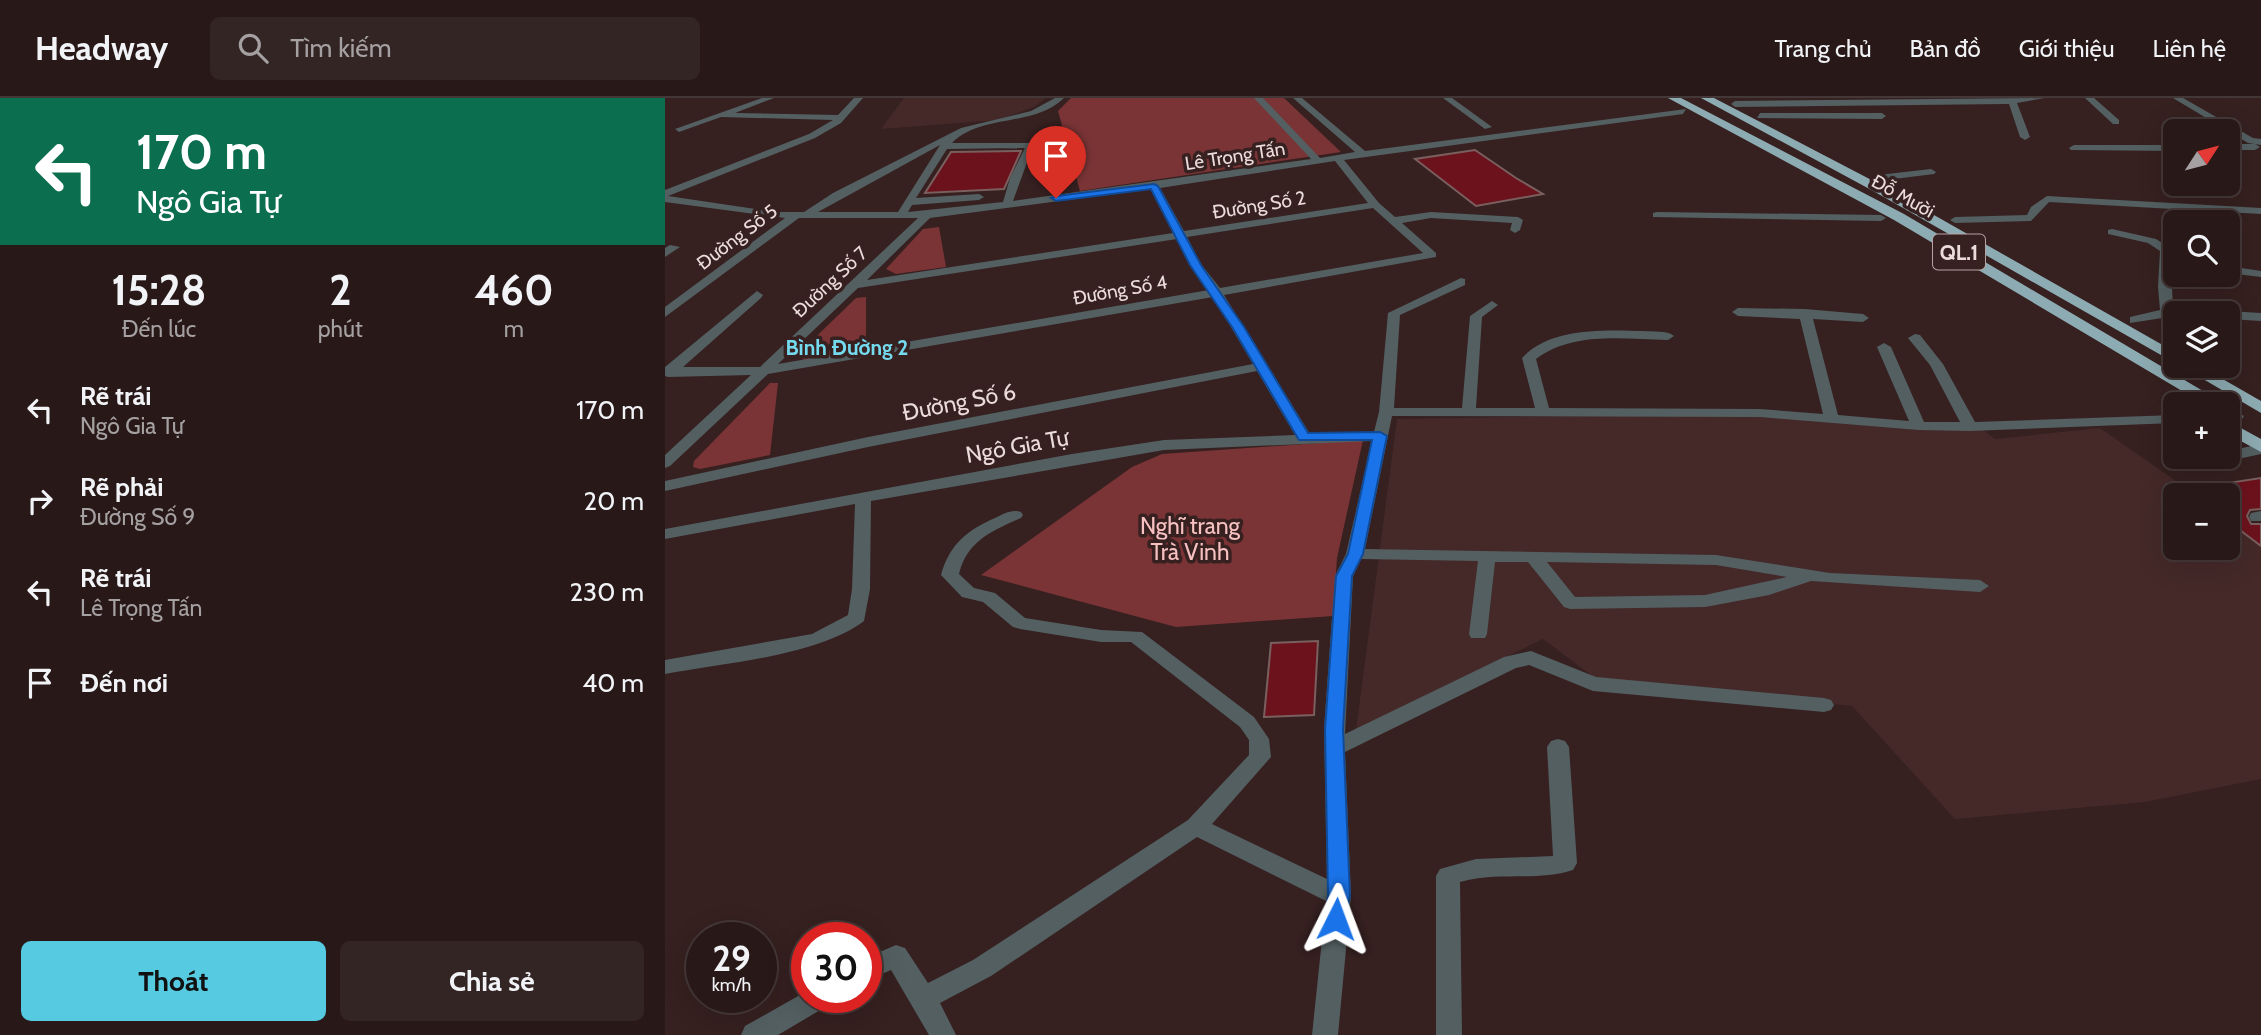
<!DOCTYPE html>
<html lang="vi">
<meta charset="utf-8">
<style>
:root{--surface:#281818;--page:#342525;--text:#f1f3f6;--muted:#a5a0a2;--line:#443737;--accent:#55cae0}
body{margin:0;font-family:Cabin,sans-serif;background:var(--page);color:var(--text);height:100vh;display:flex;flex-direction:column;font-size:26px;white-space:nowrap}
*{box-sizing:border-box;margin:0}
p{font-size:23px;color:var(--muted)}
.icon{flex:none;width:38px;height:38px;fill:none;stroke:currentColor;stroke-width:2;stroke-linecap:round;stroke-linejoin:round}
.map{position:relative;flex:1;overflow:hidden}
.drawer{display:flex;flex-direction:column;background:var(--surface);width:665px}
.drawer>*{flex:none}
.hud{background:#0b6e4f;color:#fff;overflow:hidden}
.needle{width:46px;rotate:54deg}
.tools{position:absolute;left:1498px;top:21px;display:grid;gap:14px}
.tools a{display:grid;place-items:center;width:77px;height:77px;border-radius:10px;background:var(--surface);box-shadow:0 7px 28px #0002,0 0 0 2px var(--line);font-size:35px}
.speed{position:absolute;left:21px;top:824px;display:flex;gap:14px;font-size:35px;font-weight:700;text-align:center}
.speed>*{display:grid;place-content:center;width:91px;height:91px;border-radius:50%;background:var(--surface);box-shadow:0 7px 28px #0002,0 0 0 2px var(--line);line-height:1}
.speed small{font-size:18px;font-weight:400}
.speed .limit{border:10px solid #d22;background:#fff;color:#111}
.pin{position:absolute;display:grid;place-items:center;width:60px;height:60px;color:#fff;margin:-72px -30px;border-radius:50% 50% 50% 0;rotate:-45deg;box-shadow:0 0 7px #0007}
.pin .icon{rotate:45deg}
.me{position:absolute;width:77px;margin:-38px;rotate:3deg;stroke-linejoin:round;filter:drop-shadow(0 0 5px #0008)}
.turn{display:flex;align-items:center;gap:24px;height:147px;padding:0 21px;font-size:32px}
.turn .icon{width:91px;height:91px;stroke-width:2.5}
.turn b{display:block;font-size:49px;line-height:60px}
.eta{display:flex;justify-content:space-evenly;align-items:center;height:119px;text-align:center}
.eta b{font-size:42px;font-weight:700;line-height:49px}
.cta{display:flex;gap:14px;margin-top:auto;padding:14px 21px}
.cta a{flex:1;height:80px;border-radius:10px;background:var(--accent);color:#111;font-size:28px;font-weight:700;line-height:80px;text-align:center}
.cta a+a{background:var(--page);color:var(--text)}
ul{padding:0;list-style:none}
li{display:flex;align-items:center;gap:21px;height:91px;padding:0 21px}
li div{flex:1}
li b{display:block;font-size:26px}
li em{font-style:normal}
header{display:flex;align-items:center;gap:42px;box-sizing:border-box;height:98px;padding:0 35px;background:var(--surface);border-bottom:2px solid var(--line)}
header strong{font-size:33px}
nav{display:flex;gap:38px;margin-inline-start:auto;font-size:24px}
.search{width:490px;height:63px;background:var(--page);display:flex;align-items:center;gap:18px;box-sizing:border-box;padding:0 24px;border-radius:10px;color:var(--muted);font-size:26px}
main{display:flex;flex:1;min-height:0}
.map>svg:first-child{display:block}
.built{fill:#452929}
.green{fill:#7a3436}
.building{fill:#6c121d;stroke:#795f5e;stroke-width:2}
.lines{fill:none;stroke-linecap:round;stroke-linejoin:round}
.minor{fill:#535f61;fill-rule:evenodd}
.highway{fill:#8dabb2;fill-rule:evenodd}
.route{fill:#1a73e8;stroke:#114b97;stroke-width:2}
.labels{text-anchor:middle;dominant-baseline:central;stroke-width:7;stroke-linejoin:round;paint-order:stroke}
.far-street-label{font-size:19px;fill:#ebdbdb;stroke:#362020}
.shield{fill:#362020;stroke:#b5a3a3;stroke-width:2}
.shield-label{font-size:21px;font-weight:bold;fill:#ebdbdb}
.far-neighbourhood-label{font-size:21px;font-weight:bold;fill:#74dbef;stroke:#362020}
.street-label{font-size:23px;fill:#ebdbdb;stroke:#362020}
.park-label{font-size:23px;fill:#f6c1c0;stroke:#362020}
</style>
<header>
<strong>Headway</strong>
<div class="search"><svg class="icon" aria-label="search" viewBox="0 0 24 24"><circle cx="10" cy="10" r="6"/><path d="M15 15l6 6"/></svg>Tìm kiếm</div>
<nav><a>Trang chủ</a><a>Bản đồ</a><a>Giới thiệu</a><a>Liên hệ</a></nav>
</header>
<main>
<section class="drawer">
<div class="hud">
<div class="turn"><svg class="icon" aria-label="left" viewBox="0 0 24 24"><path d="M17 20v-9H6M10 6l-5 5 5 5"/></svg><div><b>170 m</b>Ngô Gia Tự</div></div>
</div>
<div class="eta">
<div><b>15:28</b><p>Đến lúc</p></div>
<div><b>2</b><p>phút</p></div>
<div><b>460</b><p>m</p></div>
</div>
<ul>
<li><svg class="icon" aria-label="left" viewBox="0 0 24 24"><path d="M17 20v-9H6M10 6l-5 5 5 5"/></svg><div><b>Rẽ trái</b><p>Ngô Gia Tự</p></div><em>170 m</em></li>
<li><svg class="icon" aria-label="right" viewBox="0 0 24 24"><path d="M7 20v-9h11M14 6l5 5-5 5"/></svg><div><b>Rẽ phải</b><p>Đường Số 9</p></div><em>20 m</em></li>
<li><svg class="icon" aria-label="left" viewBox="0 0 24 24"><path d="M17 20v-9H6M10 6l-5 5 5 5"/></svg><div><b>Rẽ trái</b><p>Lê Trọng Tấn</p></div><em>230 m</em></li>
<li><svg class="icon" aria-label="arrive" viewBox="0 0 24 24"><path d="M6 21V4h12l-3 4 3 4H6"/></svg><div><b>Đến nơi</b></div><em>40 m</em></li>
</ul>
<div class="cta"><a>Thoát</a><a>Chia sẻ</a></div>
</section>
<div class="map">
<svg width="1596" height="937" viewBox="0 0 1596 937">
<rect width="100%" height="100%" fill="#362020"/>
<g class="built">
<polygon points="239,0 381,0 369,9 333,22 216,31"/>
<polygon points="1030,316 1314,329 1330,341 1435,330 1531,397 1510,397 1510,450 1563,450 1563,419 1596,442 1596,681 1480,704 1290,721 1187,608 930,580 878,541 691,632 732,321"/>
</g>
<g class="green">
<polygon points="406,0 619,0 676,54 415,93 393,13"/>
<polygon points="274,129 281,169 231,176 221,171 258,131"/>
<polygon points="201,199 201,252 139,262 132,257 191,200"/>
<polygon points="105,285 113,285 105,357 35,371 28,369 29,363"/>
<polygon points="698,342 672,460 668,518 511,529 316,477 467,369 497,356"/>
</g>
<g class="building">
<polygon points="810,52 851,80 878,96 811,108 750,61"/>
<polygon points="356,53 339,91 260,95 286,54"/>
<polygon points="1596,380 1596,411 1585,412 1582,418 1586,426 1596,426 1596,448 1563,423 1563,385"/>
<polygon points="653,543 649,617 599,619 606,545"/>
</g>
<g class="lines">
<g class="minor">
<path d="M97,0H109L70,15L173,17L189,0H198L176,25L150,40L3,98L111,114H139L168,95L296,30L366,13L390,0H399C368,30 317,15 287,45H369L348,103L646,61L589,0H598L655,60L690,54L628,0H637L700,53L1021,11L1018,16L679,62L714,105L730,119L766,114L853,119L858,122L855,132L850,135L845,132L847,125L766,120L737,125L771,155V159L559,197L645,336L709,334L714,314L723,215L796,180L800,181V187L735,217L729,310H797L805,218L827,203L833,207L817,219L811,310H870L857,260C885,229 940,232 978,233C988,234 1002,232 1009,238L1003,242C959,241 908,233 871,261L884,310L1095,311L1158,316L1135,221L1073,218L1067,214L1073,210L1140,211L1198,216L1204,220L1198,224L1148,221L1173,317L1244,323L1212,249L1219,245L1226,249L1259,324H1295L1265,267L1243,240L1250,236L1255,237L1278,266L1310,324L1510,317V325L1305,333L1254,332L1095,319L727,318L700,451L1051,457L1165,475L1315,482L1324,488L1315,494L1146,483L1104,497L1040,509L905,511L899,509L863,464H830L822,536L820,540H806L804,536L813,463L696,461L688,478L680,636L839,559L866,553L931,579L1159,600L1166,602L1169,607L1166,612L1159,614L928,593L864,567L851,570L680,654L686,798L673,937H647L661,803L532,739L326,878L275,905L291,937H264L226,872L201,883V860L231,847L240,850L263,885L308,862L523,722L584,657V642L575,629L466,544H436L355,531L348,529L318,504L297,499L276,477C284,447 302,432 330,420C339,416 346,411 356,414L358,417L356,420C327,433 302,443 294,476L309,490L330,495L360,520L436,532L477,534L589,619L604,641L606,659L547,726L662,781L659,631L670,478L681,456L707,343L499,352L206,403L205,491L199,523C153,558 58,565 0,576V562L147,536L183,517L187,491L190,406L0,441V431L407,356L499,342L630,337L592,273L203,349L0,393V383L203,339L588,266L548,199L103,276L5,368L0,370V357L86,277L3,279L0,278V269L92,193L98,197L96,200L18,269H95L253,120H134L0,219V209L120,120L0,104V92L144,36L168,22L56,19L14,34L10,31ZM275,47L233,114H153ZM360,50L345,80L338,104L243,114L247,107L314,102L319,99L314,96L251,100L282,51ZM670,63L703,105L519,133L495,90ZM486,91L508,135L202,182L265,120ZM708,110L758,155L555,190L536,166L522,139ZM512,141L525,167L544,192L113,266L193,190ZM882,464L1051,467L1122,479L1040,497L910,499Z"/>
<polygon points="778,0 787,0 827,29 820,31"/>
<polygon points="1380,0 1352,5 1365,39 1360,42 1355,39 1344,6 1070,9 1066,6 1070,3"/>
<polygon points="1420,0 1429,0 1454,22 1454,26 1448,26"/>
<polygon points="1508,0 1518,0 1588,40 1596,41 1596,47 1583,45"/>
<polygon points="1095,15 1217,15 1221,18 1217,21 1092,20"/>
<polygon points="1563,46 1590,46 1595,49 1590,52 1563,52"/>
<polygon points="1409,47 1510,47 1510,53 1406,52 1404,50"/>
<polygon points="1266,71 1271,74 1269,76 1213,83 1208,80 1213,77"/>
<polygon points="1382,98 1596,110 1596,116 1384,104 1366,123 1290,125 1285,122 1290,119 1362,117 1366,109"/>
<polygon points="992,114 1216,117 1221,120 1216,123 988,119 988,115"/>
<polygon points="1447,131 1491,141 1505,150 1508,210 1540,211 1546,215 1510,215 1510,218 1465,225 1465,219 1495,212 1493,189 1495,153 1483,145 1443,136 1443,132"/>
<polygon points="5,147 15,149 0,159 0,150"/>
<polygon points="1563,168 1596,173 1596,179 1563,175"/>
<polygon points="1563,213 1596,215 1596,223 1563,221 1563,215 1558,215"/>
<polygon points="1572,314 1579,318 1577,321 1563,323 1563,315"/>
<polygon points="1596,346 1596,356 1536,369 1528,364 1539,359 1563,359 1563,353"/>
<polygon points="1596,413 1596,423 1586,423 1584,419 1586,415"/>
<path d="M893,641L900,643L904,649L912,765L908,772C871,784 832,773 795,784L797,937H771V778L775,771L811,761L888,758L882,649L886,643Z"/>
<polygon points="142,893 142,900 166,900 162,908 113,937 76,937 80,928"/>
</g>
<g class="highway">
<polygon points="1003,0 1016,0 1239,116 1560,306 1539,306 1229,122"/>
<polygon points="1036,0 1049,0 1218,88 1510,254 1510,265 1210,94"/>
<polygon points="1516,268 1535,268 1596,303 1596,315"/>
<polygon points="1563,323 1596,341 1596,354 1563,336"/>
</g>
</g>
<polygon class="route" points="489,86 493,88 536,167 579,229 643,335 715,334 722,338 698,456 687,478 678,631 685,798 679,828 671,830 664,828 660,821 663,798 660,631 671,478 683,456 707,342 634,342 567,229 525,167 486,91 391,103 386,100 391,98"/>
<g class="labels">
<g class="far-street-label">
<text transform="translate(570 58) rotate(-9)">Lê Trọng Tấn</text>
<text transform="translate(1238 98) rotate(29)">Đỗ Mười</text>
<text transform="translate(594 107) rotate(-9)">Đường Số 2</text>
<text transform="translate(72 139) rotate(-37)">Đường Số 5</text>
<text transform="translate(165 184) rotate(-43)">Đường Số 7</text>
<text transform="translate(455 192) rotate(-10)">Đường Số 4</text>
</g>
<rect class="shield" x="1268" y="136.5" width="52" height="35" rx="5"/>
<g class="shield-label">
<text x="1294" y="154">QL.1</text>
</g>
<g class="far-neighbourhood-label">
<text x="182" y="249">Bình Đường 2</text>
</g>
<g class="street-label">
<text transform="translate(294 304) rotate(-11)">Đường Số 6</text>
<text transform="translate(352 348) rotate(-10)">Ngô Gia Tự</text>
</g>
<g class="park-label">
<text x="525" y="428">Nghĩ trang<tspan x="525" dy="26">Trà Vinh</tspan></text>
</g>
</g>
</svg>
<div class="tools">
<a><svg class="needle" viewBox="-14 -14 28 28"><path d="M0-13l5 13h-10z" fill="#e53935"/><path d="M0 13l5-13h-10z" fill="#a5a0a2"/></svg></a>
<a><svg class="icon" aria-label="search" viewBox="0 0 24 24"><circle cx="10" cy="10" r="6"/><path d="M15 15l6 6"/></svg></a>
<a><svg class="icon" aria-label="layers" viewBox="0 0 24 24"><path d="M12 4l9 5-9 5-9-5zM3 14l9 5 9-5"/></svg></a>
<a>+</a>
<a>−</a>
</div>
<div class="speed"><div>29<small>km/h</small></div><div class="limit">30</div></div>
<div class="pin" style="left:391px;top:100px;background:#d93025"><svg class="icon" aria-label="arrive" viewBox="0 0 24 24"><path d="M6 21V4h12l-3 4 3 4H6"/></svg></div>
<svg class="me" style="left:671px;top:821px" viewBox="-20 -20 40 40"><path d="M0-17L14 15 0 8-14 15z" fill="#1a73e8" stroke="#fff" stroke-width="4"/></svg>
</div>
</main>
